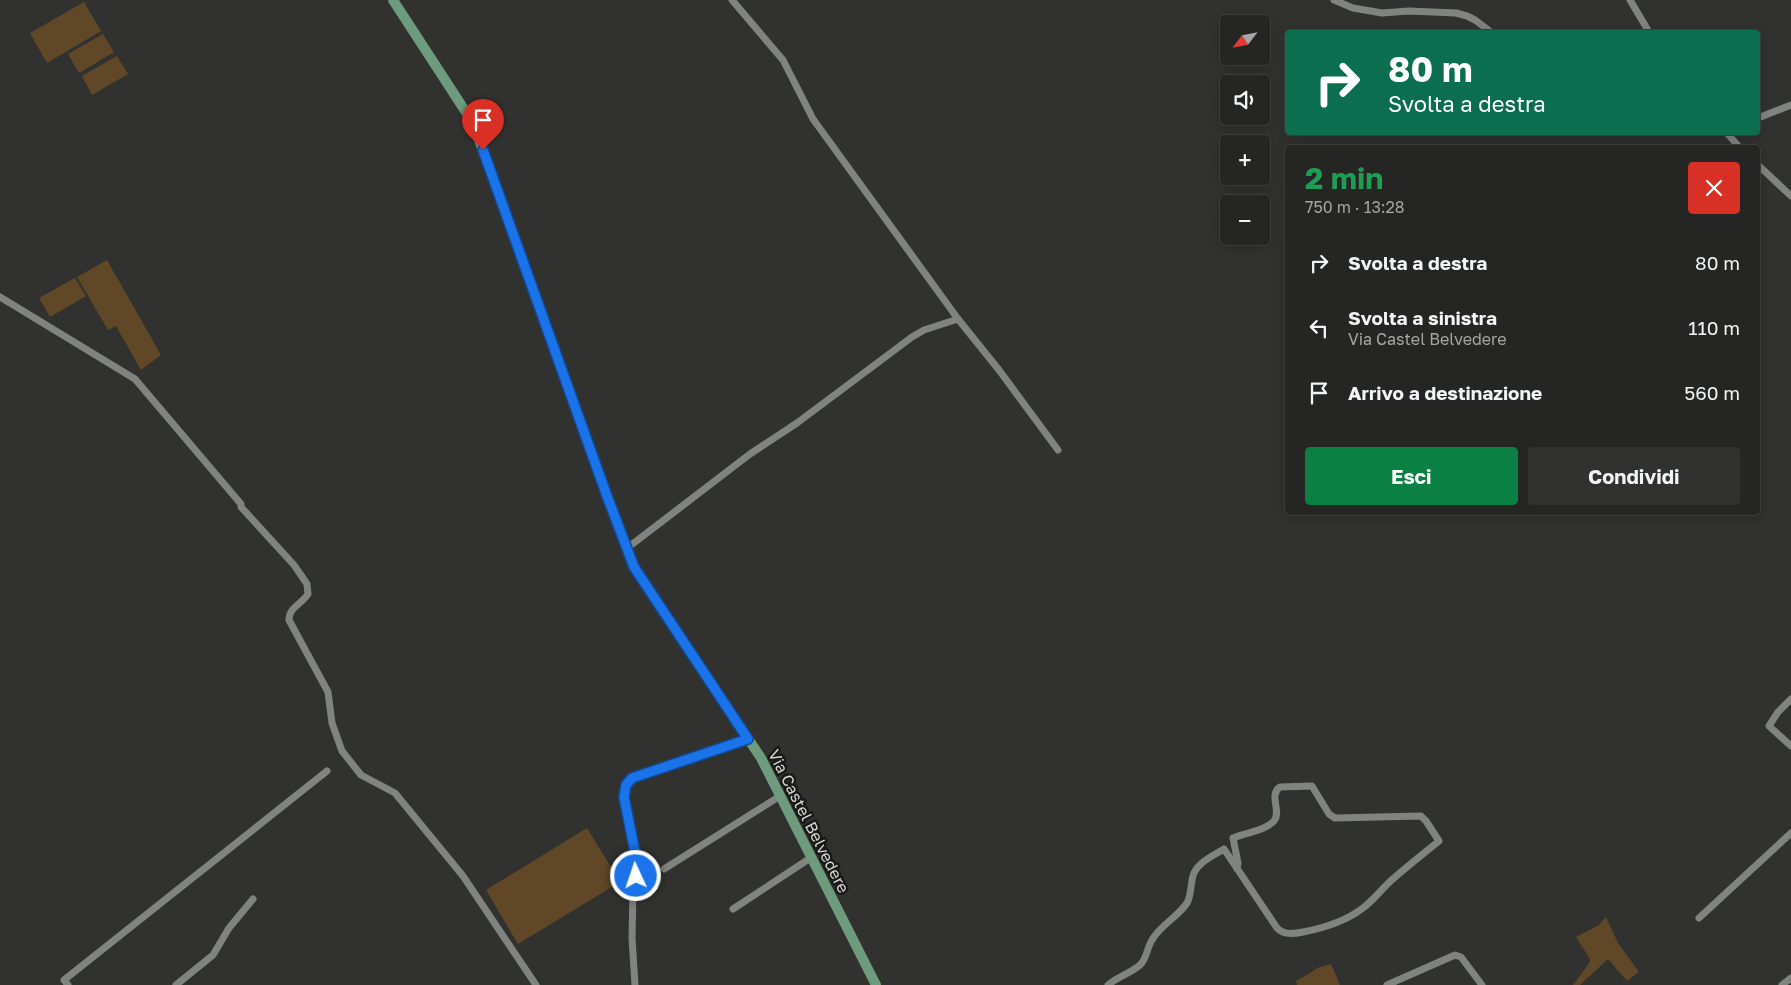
<!DOCTYPE html>
<html lang="it">
<meta charset="utf-8">
<style>
:root{--surface:#252623;--page:#313230;--text:#f1f3f6;--muted:#a3a5a6;--line:#424341;--accent:#0b8043}
body{margin:0;font-family:"Golos Text",sans-serif;background:var(--page);color:var(--text);height:100vh;display:flex;flex-direction:column;font-size:19px;white-space:nowrap}
*{box-sizing:border-box;margin:0}
p{font-size:16px;color:var(--muted)}
.icon{flex:none;width:28px;height:28px;fill:none;stroke:currentColor;stroke-width:2;stroke-linecap:round;stroke-linejoin:round}
.map{position:relative;flex:1;overflow:hidden}
.panel{position:absolute;left:1285px;top:145px;width:475px;height:370px;display:flex;flex-direction:column;background:var(--surface);border-radius:5px;box-shadow:0 2px 12px #0003,0 0 0 1px var(--line)}
.panel>*{flex:none}
.hud{position:absolute;left:1285px;top:30px;width:475px;height:105px;border-radius:5px;box-shadow:0 2px 12px #0003,0 0 0 1px var(--line);background:#0b6e4f;color:#fff;overflow:hidden}
.needle{width:32px;rotate:238deg}
.buttons{position:absolute;left:1220px;top:15px;display:grid;gap:10px}
.buttons a{display:grid;place-items:center;width:50px;height:50px;border-radius:5px;background:var(--surface);box-shadow:0 2px 12px #0003,0 0 0 1px var(--line);font-size:25px}
.pin{position:absolute;display:grid;place-items:center;width:42px;height:42px;color:#fff;margin:-51px -21px;border-radius:50% 50% 50% 0;rotate:-45deg;box-shadow:0 0 5px #0007}
.pin .icon{rotate:45deg}
.me{position:absolute;width:55px;margin:-28px;rotate:357deg;stroke-linejoin:round;filter:drop-shadow(0 0 4px #0008)}
.turn{display:flex;align-items:center;gap:18px;height:105px;padding:0 20px;font-size:22px}
.turn .icon{width:65px;height:65px;stroke-width:2.5}
.turn b{display:block;font-size:35px;line-height:42px}
.round{display:grid;place-items:center;flex:none;width:52px;height:52px;border-radius:5px;background:var(--page)}
.overview{display:flex;align-items:center;justify-content:space-between;height:85px;padding:0 20px}
h1{font-size:30px;font-weight:700;line-height:38px;color:#1e9e55}
.cta{display:flex;gap:10px;margin-top:auto;padding:10px 20px}
.cta a{flex:1;height:58px;border-radius:5px;background:var(--accent);color:#fff;font-size:20px;font-weight:700;line-height:58px;text-align:center}
.cta a+a{background:var(--page);color:var(--text)}
ul{padding:0;list-style:none}
li{display:flex;align-items:center;gap:15px;height:65px;padding:0 20px}
li div{flex:1}
li b{display:block;font-size:19px}
li em{font-style:normal}
.map>svg:first-child{display:block}
.green{fill:#604727}
.lines{fill:none;stroke-linecap:round;stroke-linejoin:round}
.street{stroke:#81837f;stroke-width:7}
.secondary{stroke:#6e9a7e;stroke-width:10}
.route-casing{stroke:#114b97;stroke-width:12}
.route{stroke:#1a73e8;stroke-width:9}
.labels{text-anchor:middle;dominant-baseline:central;stroke-width:5;stroke-linejoin:round;paint-order:stroke}
.street-label{font-size:16px;fill:#d6d7d5;stroke:#191a18}
</style>
<div class="map">
<svg width="1791" height="985" viewBox="0 0 1791 985">
<rect width="100%" height="100%" fill="#31322f"/>
<g class="green">
<polygon points="84,2 101,31 47,63 30,33"/>
<polygon points="103,34 114,52 79,73 68,54"/>
<polygon points="117,56 128,74 92,95 82,76"/>
<polygon points="107,260 161,355 141,370 116,326 108,330 77,277"/>
<polygon points="75,278 86,296 50,317 39,298"/>
<polygon points="587,828 620,882 518,944 486,890"/>
<polygon points="1606,917 1618,943 1639,972 1627,981 1608,959 1580,985 1573,985 1590,962 1589,957 1576,937 1599,925"/>
<polygon points="1331,964 1340,985 1297,985 1296,981 1312,972 1317,968"/>
</g>
<g class="lines">
<g class="street">
<polyline points="732,0 783,60 813,119 958,319 999,370 1058,450"/>
<polyline points="1334,0 1353,8 1382,13 1409,11 1456,13 1467,16 1475,20 1491,32"/>
<polyline points="1630,0 1649,32"/>
<polyline points="1758,118 1791,105"/>
<polyline points="1726,132 1740,148"/>
<polyline points="1758,165 1791,196"/>
<path d="M0,297L135,379L241,504V507L294,565L307,584L308,594C302,604 289,607 289,620L328,692L332,723L342,751L361,775L395,793L463,876L536,985"/>
<polyline points="626,549 750,454 797,423 912,337 924,330 958,319"/>
<polyline points="1791,699 1778,712 1769,726 1791,746"/>
<polyline points="664,869 780,796"/>
<polyline points="733,909 812,857"/>
<polyline points="1699,918 1791,833"/>
<polyline points="68,985 64,980 327,771"/>
<polyline points="176,985 213,955 229,928 253,899"/>
<polyline points="635,985 632,938 633,891 636,876 635,852 624,797 626,785 632,778 748,739"/>
<path d="M1108,985C1118,976 1132,973 1141,964C1147,957 1147,948 1152,940C1160,925 1178,917 1187,903C1192,894 1190,883 1194,873C1199,862 1214,855 1224,849L1277,928C1284,935 1293,934 1303,932C1324,928 1346,921 1363,908C1375,899 1383,887 1394,878C1409,865 1424,853 1439,841L1426,821L1421,816L1335,818L1329,814L1312,786L1280,787C1268,795 1282,811 1274,821C1265,831 1244,833 1233,838L1238,863L1237,869"/>
<polyline points="1387,985 1455,955 1461,957 1482,985"/>
<polyline points="1782,985 1791,978"/>
</g>
<polyline class="secondary" points="393,0 473,123 607,496 634,567 761,758 876,985"/>
</g>
<g class="lines">
<defs>
<polyline id="route" points="483,150 607,496 634,567 748,739 632,778 626,785 624,797 635,852 636,876"/>
</defs>
<use href="#route" class="route-casing"/>
<use href="#route" class="route"/>
</g>
<g class="labels">
<g class="street-label">
<text transform="translate(809 821) rotate(63)">Via Castel Belvedere</text>
</g>
</g>
</svg>
<div class="buttons">
<a><svg class="needle" viewBox="-14 -14 28 28"><path d="M0-13l5 13h-10z" fill="#e53935"/><path d="M0 13l5-13h-10z" fill="#a3a5a6"/></svg></a>
<a><svg class="icon" aria-label="sound" viewBox="0 0 24 24"><path d="M4 9h4l5-4v14l-5-4H4zM17 9q2 3 0 6"/></svg></a>
<a>+</a>
<a>−</a>
</div>
<div class="pin" style="left:483px;top:150px;background:#d93025"><svg class="icon" aria-label="arrive" viewBox="0 0 24 24"><path d="M6 21V4h12l-3 4 3 4H6"/></svg></div>
<svg class="me" style="left:636px;top:876px" viewBox="-20 -20 40 40"><circle r="17" fill="#1a73e8" stroke="#fff" stroke-width="3"/><path d="M0-11L8 9 0 5-8 9z" fill="#fff"/></svg>
<div class="hud">
<div class="turn"><svg class="icon" aria-label="right" viewBox="0 0 24 24"><path d="M7 20v-9h11M14 6l5 5-5 5"/></svg><div><b>80 m</b>Svolta a destra</div></div>
</div>
<section class="panel">
<div class="overview"><div><h1>2 min</h1><p>750 m · 13:28</p></div><a class="round" style="background:#d93025;color:#fff"><svg class="icon" aria-label="close" viewBox="0 0 24 24"><path d="M6 6l12 12M18 6L6 18"/></svg></a></div>
<ul>
<li><svg class="icon" aria-label="right" viewBox="0 0 24 24"><path d="M7 20v-9h11M14 6l5 5-5 5"/></svg><div><b>Svolta a destra</b></div><em>80 m</em></li>
<li><svg class="icon" aria-label="left" viewBox="0 0 24 24"><path d="M17 20v-9H6M10 6l-5 5 5 5"/></svg><div><b>Svolta a sinistra</b><p>Via Castel Belvedere</p></div><em>110 m</em></li>
<li><svg class="icon" aria-label="arrive" viewBox="0 0 24 24"><path d="M6 21V4h12l-3 4 3 4H6"/></svg><div><b>Arrivo a destinazione</b></div><em>560 m</em></li>
</ul>
<div class="cta"><a>Esci</a><a>Condividi</a></div>
</section>
</div>
